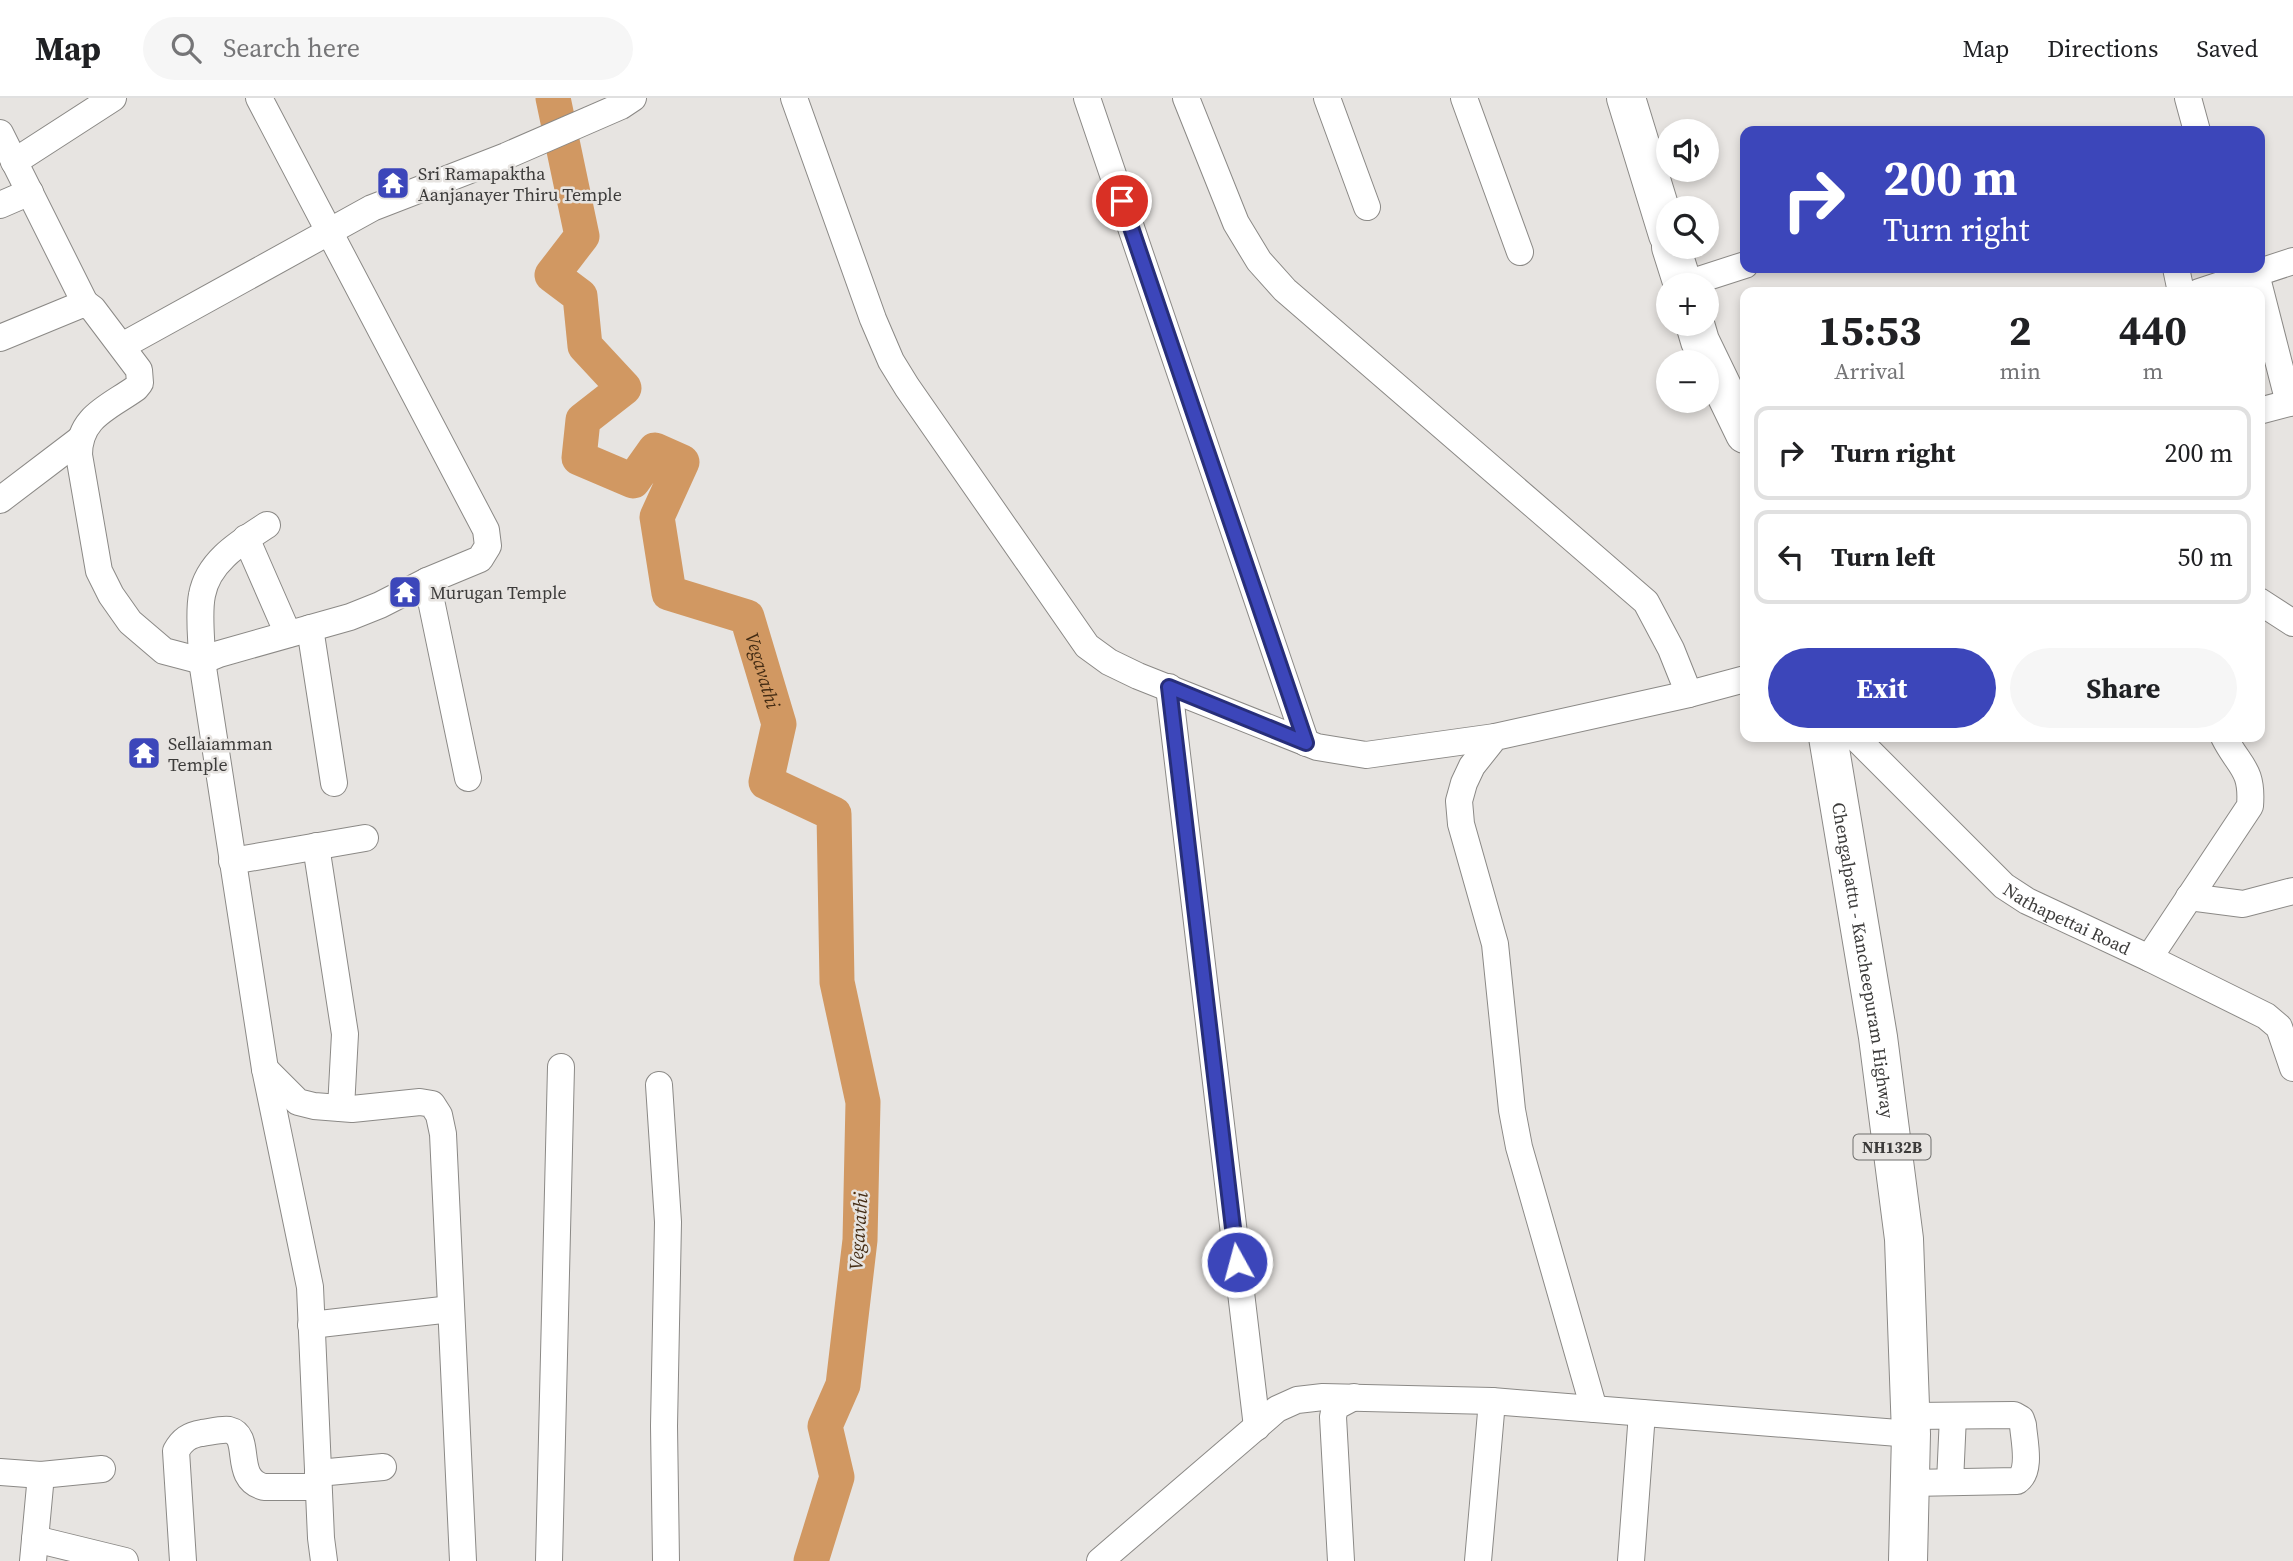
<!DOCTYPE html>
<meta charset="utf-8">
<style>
:root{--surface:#fff;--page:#f6f6f6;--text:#202124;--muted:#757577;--line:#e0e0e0;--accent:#3c46ba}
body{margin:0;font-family:"Source Serif 4",serif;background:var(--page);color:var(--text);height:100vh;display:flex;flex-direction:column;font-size:26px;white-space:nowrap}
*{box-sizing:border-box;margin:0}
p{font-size:23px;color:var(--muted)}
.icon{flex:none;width:38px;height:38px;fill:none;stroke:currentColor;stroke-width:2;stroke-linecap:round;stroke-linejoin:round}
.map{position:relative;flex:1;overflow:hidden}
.panel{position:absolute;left:1740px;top:189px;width:525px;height:455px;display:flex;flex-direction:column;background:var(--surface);border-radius:14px;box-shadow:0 4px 10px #0003}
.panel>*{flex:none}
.top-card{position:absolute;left:1740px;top:28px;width:525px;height:147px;border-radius:14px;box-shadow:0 4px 10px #0003;background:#3c46ba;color:#fff;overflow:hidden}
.controls{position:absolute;left:1656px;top:21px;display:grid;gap:14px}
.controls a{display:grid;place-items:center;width:63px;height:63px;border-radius:50%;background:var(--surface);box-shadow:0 4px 10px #0003;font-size:35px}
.pin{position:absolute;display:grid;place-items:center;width:60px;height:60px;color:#fff;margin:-30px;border:4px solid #fff;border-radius:50%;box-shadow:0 2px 7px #0007}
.me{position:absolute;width:77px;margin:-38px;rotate:353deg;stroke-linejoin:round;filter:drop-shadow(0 0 5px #0008)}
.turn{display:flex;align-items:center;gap:24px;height:147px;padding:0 28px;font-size:32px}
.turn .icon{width:91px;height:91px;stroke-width:2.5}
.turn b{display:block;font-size:49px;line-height:60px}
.eta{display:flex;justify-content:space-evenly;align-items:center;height:119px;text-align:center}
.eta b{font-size:42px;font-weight:700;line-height:49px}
.action{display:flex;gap:14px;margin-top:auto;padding:14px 28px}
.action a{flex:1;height:80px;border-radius:42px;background:var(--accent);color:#fff;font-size:28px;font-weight:700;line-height:80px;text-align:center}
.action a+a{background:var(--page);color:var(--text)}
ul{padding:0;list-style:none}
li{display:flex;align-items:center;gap:21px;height:94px;margin:0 14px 10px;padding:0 14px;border:4px solid var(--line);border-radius:14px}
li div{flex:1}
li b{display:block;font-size:26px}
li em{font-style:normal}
header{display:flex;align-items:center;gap:42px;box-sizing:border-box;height:98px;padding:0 35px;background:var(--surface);border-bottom:2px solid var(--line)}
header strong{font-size:33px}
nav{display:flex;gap:38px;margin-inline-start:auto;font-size:24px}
.search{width:490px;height:63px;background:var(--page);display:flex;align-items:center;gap:18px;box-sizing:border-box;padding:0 24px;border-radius:38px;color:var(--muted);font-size:26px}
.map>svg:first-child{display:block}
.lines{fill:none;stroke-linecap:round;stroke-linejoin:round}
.river{stroke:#d19862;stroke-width:35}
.minor-casing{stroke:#8b8986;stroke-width:28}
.highway-casing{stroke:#8b8986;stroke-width:40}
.minor{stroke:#fff;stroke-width:26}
.highway{stroke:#fff;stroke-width:38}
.route-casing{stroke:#272e79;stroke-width:18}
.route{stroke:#3c46ba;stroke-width:12}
.labels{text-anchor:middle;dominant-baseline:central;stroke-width:5;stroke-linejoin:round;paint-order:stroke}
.shield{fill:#e7e4e1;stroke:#6f6e6c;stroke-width:2}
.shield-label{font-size:16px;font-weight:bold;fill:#3c3b3a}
.poi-label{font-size:18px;fill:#3c3b3a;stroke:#e7e4e1;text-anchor:start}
.street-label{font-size:18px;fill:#3c3b3a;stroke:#e7e4e1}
.water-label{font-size:19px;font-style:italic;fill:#432b13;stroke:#e7e4e1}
</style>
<header>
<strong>Map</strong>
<div class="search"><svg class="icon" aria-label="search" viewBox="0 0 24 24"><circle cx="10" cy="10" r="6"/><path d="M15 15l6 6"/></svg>Search here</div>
<nav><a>Map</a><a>Directions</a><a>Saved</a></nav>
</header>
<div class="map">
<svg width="2293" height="1463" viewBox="0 0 2293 1463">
<rect width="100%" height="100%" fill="#e7e4e1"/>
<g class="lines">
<path class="river" id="s1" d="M553,0L582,138L552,177L580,198L585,248L624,290L583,322L579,360L633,383L655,352L682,364L657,419L669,495L747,519L779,626L766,684L834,716L837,884L863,1004L860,1142L843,1287L825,1328L837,1379L811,1463"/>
<defs>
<g id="minor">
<polyline points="794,0 873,221 891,263 907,289 1087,548 1109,564 1138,578 1317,649 1366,657 1495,639"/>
<polyline points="1087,0 1306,645"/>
<polyline points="1186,0 1236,125 1259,163 1285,192 1646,504 1671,551 1689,596"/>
<polyline points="1327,0 1367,109"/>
<polyline points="1464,0 1520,154"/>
<polyline points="2188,0 2197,33"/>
<polyline points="0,35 85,205"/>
<polyline points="14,64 113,0"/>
<polyline points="0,107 30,94"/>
<polyline points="2176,170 2181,194"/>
<polyline points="2256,176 2289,305"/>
<polyline points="1683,187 1745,167"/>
<polyline points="2199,194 2293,163"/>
<path d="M0,240L85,205L93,211L139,272L140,285L136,290C108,310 79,319 79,357L99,473L111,497L130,524L164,553L202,563L219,556L350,519L380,507L427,483L480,461L488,448L486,432L259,0"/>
<polyline points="122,248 372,110 506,58 621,8 633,0"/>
<polyline points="2259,313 2293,304"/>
<polyline points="0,402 79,342"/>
<path d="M267,427C241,444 208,463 202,497C198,516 202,544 202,563L265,971L310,1189L321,1440L324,1463"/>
<polyline points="246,440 288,536"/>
<polyline points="427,483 468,680"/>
<polyline points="2259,503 2293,525"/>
<polyline points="310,530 334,685"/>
<polyline points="1169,589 1257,1329"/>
<path id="s2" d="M1855,639L2004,788L2027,803L2149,860L2266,918L2279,929L2293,970"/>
<polyline points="316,748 345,936 341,1010"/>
<polyline points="232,763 365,740"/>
<polyline points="2189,799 2243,806 2293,793"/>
<path d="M2149,860L2250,708C2253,670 2239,669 2224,639"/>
<polyline points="265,971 298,1004 314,1008 352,1011 420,1004 432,1006 439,1017 443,1036 463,1463"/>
<polyline points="659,987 668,1124 664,1328 666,1463"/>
<polyline points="311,1227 451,1211"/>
<polyline points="1594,1311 1519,1049 1512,1012 1495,846 1461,726 1459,703 1464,685 1472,668 1495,639 1689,596 1745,581"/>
<polyline points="0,1374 41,1377 102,1371"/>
<polyline points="318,1375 383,1369"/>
<polyline points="1950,1384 1953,1318"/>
<path d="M1910,1385L2017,1383C2032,1373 2024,1343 2023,1327L2021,1321L2014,1317L1911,1318"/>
<polyline points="35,1441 125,1463"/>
<polyline points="33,1463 41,1377"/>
<path d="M183,1463L176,1353C182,1342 189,1337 202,1335C210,1334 221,1331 229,1332C254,1338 231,1380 264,1389H318"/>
<polyline points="549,1463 561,969"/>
<polyline points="1100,1463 1277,1311 1297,1302 1323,1299 1492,1303 1911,1336"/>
<polyline points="1341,1463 1333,1319 1335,1309 1354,1299"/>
<polyline points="1478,1463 1492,1303"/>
<polyline points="1631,1463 1642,1315"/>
</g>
<g id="highway">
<polyline points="1626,0 1668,137"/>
<polyline points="1671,149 1683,187"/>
<polyline points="1695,226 1700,243 1745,336"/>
<path id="s3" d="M1828,639L1878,939L1904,1141L1911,1336L1908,1463"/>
</g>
</defs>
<use href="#minor" class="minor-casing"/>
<use href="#highway" class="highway-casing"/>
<use href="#minor" class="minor"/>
<use href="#highway" class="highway"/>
</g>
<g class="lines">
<defs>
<polyline id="route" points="1122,103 1306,645 1169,589 1237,1164"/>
</defs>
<use href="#route" class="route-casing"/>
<use href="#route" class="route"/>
</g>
<defs>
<symbol id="temple-square" viewBox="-11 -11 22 22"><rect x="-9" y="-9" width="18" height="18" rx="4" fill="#3c46ba" stroke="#e7e4e1"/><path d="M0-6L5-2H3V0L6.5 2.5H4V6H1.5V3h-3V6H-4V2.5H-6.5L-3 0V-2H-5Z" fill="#fff"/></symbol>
</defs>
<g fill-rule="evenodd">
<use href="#temple-square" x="374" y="66" width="38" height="38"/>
<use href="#temple-square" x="386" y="475" width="38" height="38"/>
<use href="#temple-square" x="125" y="636" width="38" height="38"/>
</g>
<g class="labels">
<rect class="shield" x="1853.5" y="1036.5" width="77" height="25" rx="5"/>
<g class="shield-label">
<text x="1892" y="1049">NH132B</text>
</g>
<g class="poi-label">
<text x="418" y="75">Sri Ramapaktha<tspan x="418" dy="21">Aanjanayer Thiru Temple</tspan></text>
<text x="430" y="494">Murugan Temple</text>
<text x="168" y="645">Sellaiamman<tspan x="168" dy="21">Temple</tspan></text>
</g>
<g class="street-label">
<text stroke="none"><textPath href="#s2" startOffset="282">Nathapettai Road</textPath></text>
<text stroke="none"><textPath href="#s3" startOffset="226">Chengalpattu - Kancheepuram Highway</textPath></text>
</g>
<g class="water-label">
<text stroke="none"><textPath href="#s1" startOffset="824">Vegavathi</textPath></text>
<text transform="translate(858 1133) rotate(-86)">Vegavathi</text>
</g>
</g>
</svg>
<div class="controls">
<a><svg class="icon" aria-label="sound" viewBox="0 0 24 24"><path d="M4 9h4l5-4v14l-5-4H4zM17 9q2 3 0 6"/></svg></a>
<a><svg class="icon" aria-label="search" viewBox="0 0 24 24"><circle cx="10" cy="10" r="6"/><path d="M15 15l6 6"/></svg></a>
<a>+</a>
<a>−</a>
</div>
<div class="pin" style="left:1122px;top:103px;background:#d93025"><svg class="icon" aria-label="arrive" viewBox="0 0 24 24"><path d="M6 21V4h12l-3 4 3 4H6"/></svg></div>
<svg class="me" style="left:1237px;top:1164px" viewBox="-20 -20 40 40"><circle r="17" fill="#3c46ba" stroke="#fff" stroke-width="3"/><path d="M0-11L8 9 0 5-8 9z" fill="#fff"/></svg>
<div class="top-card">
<div class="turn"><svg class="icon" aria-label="right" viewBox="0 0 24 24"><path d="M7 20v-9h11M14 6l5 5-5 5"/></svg><div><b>200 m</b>Turn right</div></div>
</div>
<section class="panel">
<div class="eta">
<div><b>15:53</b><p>Arrival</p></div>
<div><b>2</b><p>min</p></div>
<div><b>440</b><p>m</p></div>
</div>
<ul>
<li><svg class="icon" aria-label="right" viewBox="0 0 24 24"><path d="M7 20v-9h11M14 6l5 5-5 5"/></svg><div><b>Turn right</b></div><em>200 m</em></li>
<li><svg class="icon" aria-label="left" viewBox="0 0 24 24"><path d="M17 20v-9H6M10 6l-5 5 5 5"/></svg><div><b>Turn left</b></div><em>50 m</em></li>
</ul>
<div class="action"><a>Exit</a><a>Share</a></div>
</section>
</div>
